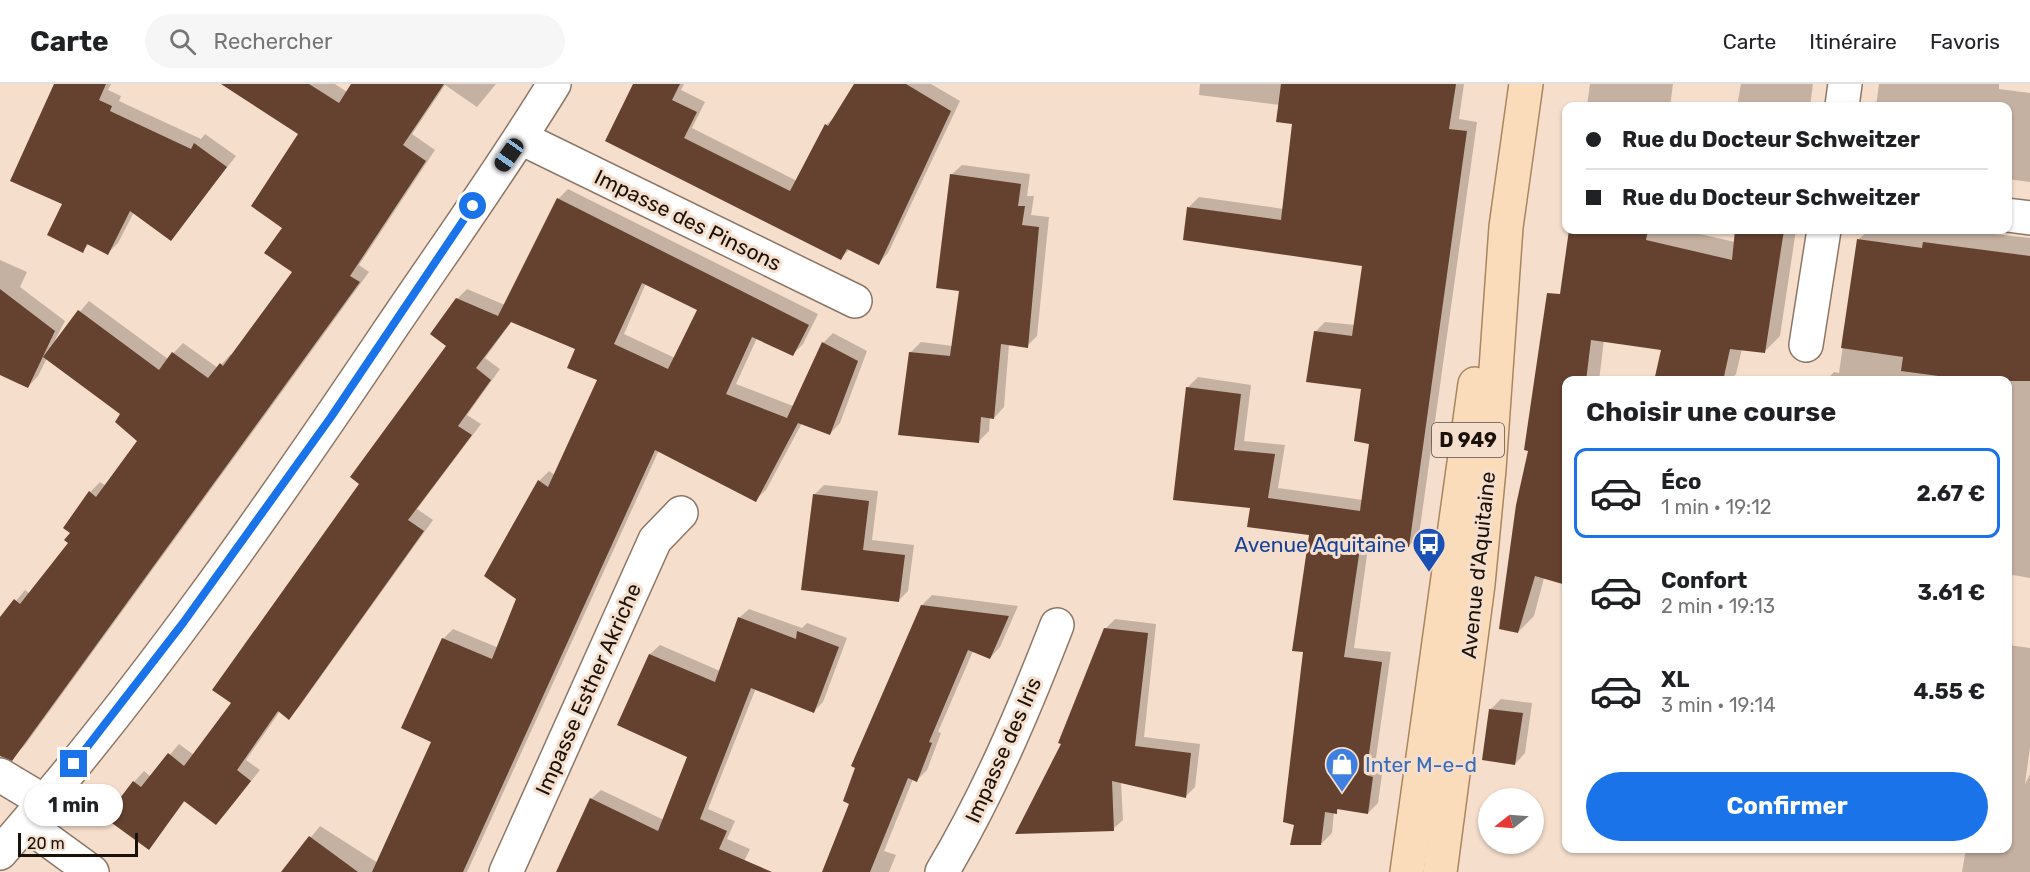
<!DOCTYPE html>
<html lang="fr">
<head>
<meta charset="utf-8">
<style>
	:root { --surface:#fff; --page:#f6f6f6; --text:#202124; --muted:#757577; --line:#e0e0e0; --accent:#1a73e8 }
	body { margin:0; font-family:Rubik,sans-serif; background:var(--page); color:var(--text); height:100vh; display:flex; flex-direction:column; font-size:22px; white-space:nowrap }
	* { box-sizing:border-box; margin:0 }
	p { font-size:20px; color:var(--muted) }
	.icon { flex:none; width:33px; height:33px; fill:none; stroke:currentColor; stroke-width:2; stroke-linecap:round; stroke-linejoin:round }
	.map { position:relative; flex:1; overflow:hidden }
	.drawer { position:absolute; left:1562px; top:292px; width:450px; height:477px; display:flex; flex-direction:column; background:var(--surface); border-radius:12px; box-shadow:0 2px 4px #0004 }
	.drawer>* { flex:none }
	.hud { position:absolute; left:1562px; top:18px; width:450px; height:132px; border-radius:12px; box-shadow:0 2px 4px #0004; display:grid; align-content:center; height:132px; padding:0 24px; background:var(--surface) }
	.needle { width:39px; rotate:253deg }
	.tools { position:absolute; left:1478px; top:704px; display:grid; gap:12px }
	.tools a { display:grid; place-items:center; width:66px; height:66px; border-radius:50%; background:var(--surface); box-shadow:0 2px 4px #0004; font-size:30px }
	.scale { position:absolute; left:18px; bottom:15px; width:120px; box-sizing:border-box; padding-left:6px; border:3px solid #19120b; border-top:0; font-size:16px; line-height:21px; white-space:nowrap; color:#19120b; -webkit-text-stroke:4px #f5decb; paint-order:stroke }
	.end { position:absolute; width:27px; height:27px; margin:-14px; border:8px solid #1a73e8; background:#fff; box-shadow:0 0 0 3px #fff }
	.from { border-radius:50% }
	.bubble { position:absolute; height:42px; border-radius:21px; background:var(--surface); box-shadow:0 2px 4px #0004; font-size:20px; font-weight:700; line-height:42px; text-align:center }
	.car { position:absolute; width:18px; height:36px; margin:-18px -9px; border-radius:8px; box-shadow:0 0 4px 2px #0007; background:linear-gradient(#222 24%,#8ab4d8 0 40%,#222 0 76%,#8ab4d8 0 86%,#222 0) }
	.hud b { display:flex; align-items:center; gap:21px; height:57px; font-size:22px }
	.hud b+b { border-top:2px solid var(--line) }
	.hud i { width:15px; height:15px; background:var(--text) }
	ul { padding:0; list-style:none }
	li { display:flex; align-items:center; gap:18px; height:90px; margin:0 12px 9px; padding:0 12px; border:3px solid transparent; border-radius:12px }
	li div { flex:1 }
	li b { display:block; font-size:22px }
	li em { font-style:normal; font-weight:700 }
	li.current { border-color:var(--accent) }
	li>.icon { width:54px; height:54px; stroke-width:1.5 }
	h2 { padding:0 24px; font-size:27px; line-height:72px }
	.primary-button { display:flex; gap:12px; margin-top:auto; padding:12px 24px }
	.primary-button a { flex:1; height:69px; border-radius:36px; background:var(--accent); color:#fff; font-size:24px; font-weight:700; line-height:69px; text-align:center }
	header { display:flex; align-items:center; gap:36px; box-sizing:border-box; height:84px; padding:0 30px; background:var(--surface); border-bottom:2px solid var(--line) }
	header strong { font-size:28px }
	nav { display:flex; gap:33px; margin-inline-start:auto; font-size:21px }
	.search { width:420px; height:54px; background:var(--page); display:flex; align-items:center; gap:15px; box-sizing:border-box; padding:0 21px; border-radius:33px; color:var(--muted); font-size:22px }
	.map>svg:first-child { display:block }
	.shadow { fill:#0003; fill-rule:evenodd }
	.building { fill:#65412f; fill-rule:evenodd }
	.lines { fill:none; stroke-linecap:round; stroke-linejoin:round }
	.street-casing { stroke:#8c7767; stroke-width:36 }
	.secondary-casing { stroke:#8c7767; stroke-width:36 }
	.primary-casing { stroke:#a98660; stroke-width:36 }
	.street { stroke:#fff; stroke-width:33 }
	.secondary { stroke:#fff; stroke-width:33 }
	.primary { stroke:#fadcbb; stroke-width:33 }
	.route { stroke:#1a73e8; stroke-width:8 }
	.labels { text-anchor:middle; dominant-baseline:central; stroke-width:6; stroke-linejoin:round; paint-order:stroke }
	.shield { fill:#f5decb; stroke:#5b4f45; stroke-width:1.5 }
	.shield-label { font-size:20px; font-weight:bold; fill:#19120b }
	.street-label { font-size:21px; fill:#19120b; stroke:#f5decb }
	.transit-label { font-size:21px; fill:#164399; stroke:#f5decb; text-anchor:end }
	.shop-label { font-size:21px; fill:#366cbe; stroke:#f5decb; text-anchor:start }
</style>
</head>
<body>
<header>
<strong>Carte</strong>
<div class="search"><svg class="icon" aria-label="search" viewBox="0 0 24 24"><circle cx="10" cy="10" r="6"/><path d="M15 15l6 6"/></svg>Rechercher</div>
<nav><a>Carte</a><a>Itinéraire</a><a>Favoris</a></nav>
</header>
<div class="map">
<svg width="2030" height="788" viewBox="0 0 2030 788">
	<rect width="100%" height="100%" fill="#f5decb"/>
	<!-- shadow -->
	<g class="shadow">
		<polygon points="55,0 111,0 108,6 121,12 119,17 201,55 205,50 236,72 170,155 134,128 118,159 108,169 89,160 82,167 64,119"/>
		<polygon points="225,0 335,0 347,8 352,0 496,0 477,23 445,1 412,50 435,66 359,181 369,188 25,661 15,671 0,660 0,536 25,506 30,510 70,458 72,449 65,443 90,408 100,398 106,402 139,357 122,330 47,274 38,292 28,303 0,290 0,176 27,188 20,203 65,237 54,258 89,217 168,275 183,259 218,284 231,270 232,272 294,187 284,143 300,49"/>
		<polygon points="635,0 684,0 681,6 705,18 692,44 797,97 826,41 836,32 856,0 931,0 960,17 888,169 879,179 850,165 841,174 607,57"/>
		<polygon points="1200,0 1464,0 1459,35 1477,38 1419,451 1409,462 1369,457 1354,564 1391,568 1375,681 1383,683 1378,719 1368,729 1341,724 1334,728 1332,749 1322,759 1292,759 1296,739 1311,449 1251,423 1187,304 1198,293 1251,301 1244,357 1285,361 1278,404 1363,416 1371,358 1362,304 1315,248 1325,238 1355,241 1364,181 1189,123 1199,113 1284,125 1294,38 1280,21 1199,11"/>
		<polygon points="1590,0 1673,0 1670,22 1587,22"/>
		<polygon points="1741,0 1813,0 1810,22 1737,22"/>
		<polygon points="1879,0 1999,0 1999,5 2030,9 2030,98 2007,95 2007,22 1876,22"/>
		<polygon points="962,81 1030,90 1027,112 1034,112 1031,131 1049,133 1037,252 1027,262 1009,260 1004,323 994,334 990,333 989,347 979,357 910,269 921,258 953,262 961,206 951,91"/>
		<path d="M568,105L818,230L803,260L792,271L757,254L736,300L793,322L823,259L833,249L867,267L840,339L830,350L802,339L766,406L755,416L659,366L467,788H283L320,742L378,779L433,657L443,555L453,545L499,564L518,515L539,397L549,387L555,391L599,295L577,264L512,237L485,274L500,285L467,331L481,340L417,425L433,436L299,623L289,634L280,627L246,676L260,686L226,729L216,739L185,717L149,764L107,734L134,698L144,687L151,693L179,660L194,671L233,619L361,399L448,262L457,215L467,205L505,221L558,115ZM646,199L699,225L675,274L624,250Z"/>
		<polygon points="1570,146 1682,146 1735,158 1736,146 1796,146 1780,252 1765,267 1742,265 1736,290 1729,297 1655,297 1663,265 1604,256 1599,297 1566,297 1566,500 1544,494 1534,532 1518,548"/>
		<polygon points="1869,146 1934,148 1937,146 1961,146 2030,154 2030,494 2007,490 2007,297 1825,297 1834,288 1839,289 1858,156"/>
		<polygon points="824,401 878,407 872,456 914,461 908,507 898,517 814,411"/>
		<polygon points="932,511 1018,522 1000,563 990,574 973,567 938,648 941,649 927,686 917,696 913,695 884,767 896,771 889,788 824,788 922,521"/>
		<polygon points="749,525 802,544 807,539 847,554 823,618 814,627 756,604 708,725 735,737 727,755 750,765 739,788 666,788 591,715 601,706 664,736 688,672 619,640 650,570 660,561 720,587 739,534"/>
		<polygon points="1115,535 1156,540 1144,653 1200,660 1195,703 1185,713 1121,698 1123,736 1113,745 1063,659 1105,545"/>
		<polygon points="2007,561 2030,564 2030,663 2025,700 2030,690 2030,788 1962,788 1966,765 2007,765"/>
		<polygon points="1501,615 1532,619 1525,669 1515,680 1490,626"/>
	</g>
	<!-- building -->
	<g class="building">
		<polygon points="54,0 106,0 99,16 112,22 110,27 191,65 194,59 227,83 171,157 130,127 108,171 87,160 83,169 47,151 62,120 10,97"/>
		<polygon points="221,0 309,0 339,19 351,0 444,0 403,61 426,77 350,192 360,198 12,677 0,672 0,533 14,515 20,520 68,459 64,456 70,449 63,444 89,407 96,413 137,357 115,338 120,330 43,273 78,226 159,286 172,268 208,294 220,279 223,282 292,188 264,169 282,144 251,122 298,50"/>
		<polygon points="633,0 680,0 672,16 697,28 684,54 790,107 825,40 828,42 854,0 906,0 951,27 879,181 847,165 841,176 605,57"/>
		<polygon points="1281,0 1456,0 1449,45 1467,47 1409,463 1361,457 1344,573 1382,578 1366,691 1373,693 1368,730 1337,725 1337,730 1325,728 1321,761 1290,761 1294,741 1283,738 1303,568 1292,567 1309,451 1247,443 1250,424 1173,416 1186,303 1241,310 1234,366 1275,370 1268,414 1360,427 1369,360 1354,357 1361,305 1306,298 1314,247 1352,252 1362,182 1183,156 1187,123 1281,136 1292,40 1276,38"/>
		<polygon points="950,90 1021,100 1018,122 1025,122 1022,141 1039,143 1028,264 1001,260 994,335 981,333 979,359 898,351 909,268 950,272 959,207 936,204"/>
		<path d="M557,114L809,241L793,272L752,253L726,310L787,334L822,258L858,277L830,351L798,339L756,418L655,366L463,788H372L431,658L401,644L442,554L492,575L516,515L484,492L538,396L548,403L597,296L567,284L575,265L511,238L476,284L491,296L458,342L472,351L408,436L424,447L289,636L278,627L237,686L251,697L216,741L184,717L149,766L105,734L133,697L141,703L168,669L184,682L231,619L212,606L359,400L350,393L446,262L430,250L456,214L498,232ZM642,199L697,226L668,285L614,260Z"/>
		<polygon points="1569,146 1648,146 1646,156 1732,176 1735,146 1784,146 1765,269 1730,265 1723,297 1654,297 1661,266 1591,256 1586,297 1566,297 1566,501 1535,492 1518,549 1499,545 1516,421 1528,367 1524,366 1547,209 1560,210"/>
		<polygon points="1857,155 1922,164 1923,158 2030,172 2030,297 1976,297 1901,287 1903,273 1841,264"/>
		<polygon points="0,205 55,247 28,304 0,291"/>
		<polygon points="813,410 869,417 863,466 905,471 899,518 801,506"/>
		<polygon points="921,521 1009,532 990,575 968,566 929,658 932,659 917,698 908,694 870,788 822,788 849,720 843,717 855,684 851,682"/>
		<polygon points="738,533 796,555 797,547 839,563 814,629 751,604 700,735 727,747 719,765 772,788 556,788 590,714 658,747 687,673 617,641 649,570 715,598"/>
		<polygon points="1104,544 1148,549 1135,662 1191,669 1186,714 1112,697 1114,747 1015,750 1061,660 1058,659"/>
		<polygon points="1489,625 1523,629 1515,681 1482,676"/>
		<polygon points="309,752 358,788 281,788"/>
	</g>
	<g class="lines">
		<!-- street casing -->
		<g class="street-casing">
			<g id="street">
				<polyline points="1842,22 1845,0"/>
				<polyline points="521,54 855,217"/>
				<polyline points="2007,131 2030,134"/>
				<polyline points="1806,261 1824,146"/>
				<polyline points="0,691 45,718"/>
				<polyline points="26,740 92,788"/>
				<polyline points="506,788 655,456 681,429"/>
				<path d="M942,788C989,709 1024,626 1057,541"/>
			</g>
		</g>
		<!-- secondary casing -->
		<g class="secondary-casing">
			<path id="secondary" d="M0,769C141,609 268,427 387,250C443,167 502,85 554,0"/>
		</g>
		<!-- primary casing -->
		<g class="primary-casing">
			<g id="primary">
				<polyline points="1407,788 1475,300"/>
				<polyline points="1440,788 1478,500 1489,385 1506,143 1526,0"/>
			</g>
		</g>
		<!-- street -->
		<use href="#street" class="street"/>
		<!-- secondary -->
		<use href="#secondary" class="secondary"/>
		<!-- primary -->
		<use href="#primary" class="primary"/>
	</g>
	<g class="lines">
		<!-- route -->
		<polyline class="route" points="74,680 183,539 331,333 473,122"/>
	</g>
	<!-- icons -->
	<defs>
		<g id="bus-pin" transform="scale(1.725)"><path d="M0 17L-7.5 6A9.5 9.5 0 1 1 7.5 6Z" fill="#1a4fb4" stroke="#f5decb"/><path d="M-5-6H5V4H4V6H2V4H-2V6H-4V4H-5ZM-3.5-4V0h7V-4ZM-3.5 1.2v1.5H-2V1.2ZM2 1.2v1.5H3.5V1.2Z" fill="#fff"/></g>
		<g id="shop-pin" transform="scale(1.725)"><path d="M0 17L-7.5 6A9.5 9.5 0 1 1 7.5 6Z" fill="#3f7fe0" stroke="#f5decb"/><path d="M-5-2.5h2.3a2.7 3.5 0 0 1 5.4 0H5L5.5 6h-11ZM-1.5-2.5h3a1.5 2.3 0 0 0-3 0Z" fill="#fff"/></g>
	</defs>
	<g fill-rule="evenodd">
		<use href="#bus-pin" x="1429" y="460"/>
		<use href="#shop-pin" x="1342" y="680"/>
	</g>
	<g class="labels">
		<!-- shield labels -->
		<rect class="shield" x="1432" y="339" width="72" height="34" rx="4.5"/>
		<g class="shield-label">
			<text x="1468" y="356">D 949</text>
		</g>
		<!-- street labels -->
		<g class="street-label">
			<text transform="translate(688 136) rotate(26)">Impasse des Pinsons</text>
			<text transform="translate(1478 481) rotate(-84)">Avenue d'Aquitaine</text>
			<text transform="translate(588 605) rotate(-66)">Impasse Esther Akriche</text>
			<text transform="translate(1003 666) rotate(-66)">Impasse des Iris</text>
		</g>
		<!-- transit labels -->
		<g class="transit-label">
			<text x="1406" y="460">Avenue Aquitaine</text>
		</g>
		<!-- shop labels -->
		<g class="shop-label">
			<text x="1365" y="680">Inter M-e-d</text>
		</g>
	</g>
</svg>
<div class="tools">
<a><svg class="needle" viewBox="-14 -14 28 28"><path d="M0-13l5 13h-10z" fill="#e53935"/><path d="M0 13l5-13h-10z" fill="#757577"/></svg></a>
</div>
<div class="scale">20 m</div>
<i class="end from" style="left:473px;top:122px"></i>
<i class="end" style="left:74px;top:680px"></i>
<div class="bubble" style="left:24px;top:700px;width:99px">1 min</div>
<i class="car" style="left:509px;top:71px;rotate:215deg"></i>
<div class="hud">
<b><i class="from"></i>Rue du Docteur Schweitzer</b>
<b><i></i>Rue du Docteur Schweitzer</b>
</div>
<section class="drawer">
<h2>Choisir une course</h2>
<ul>
<li class="current"><svg class="icon" aria-label="car" viewBox="0 0 24 24"><path d="M5 17H2v-5l4-1 3-4h7l3 4 3 1v5h-3M9 17h6M6 11h13"/><circle cx="7" cy="17" r="2"/><circle cx="17" cy="17" r="2"/></svg><div><b>Éco</b><p>1 min · 19:12</p></div><em>2.67 €</em></li>
<li><svg class="icon" aria-label="car" viewBox="0 0 24 24"><path d="M5 17H2v-5l4-1 3-4h7l3 4 3 1v5h-3M9 17h6M6 11h13"/><circle cx="7" cy="17" r="2"/><circle cx="17" cy="17" r="2"/></svg><div><b>Confort</b><p>2 min · 19:13</p></div><em>3.61 €</em></li>
<li><svg class="icon" aria-label="car" viewBox="0 0 24 24"><path d="M5 17H2v-5l4-1 3-4h7l3 4 3 1v5h-3M9 17h6M6 11h13"/><circle cx="7" cy="17" r="2"/><circle cx="17" cy="17" r="2"/></svg><div><b>XL</b><p>3 min · 19:14</p></div><em>4.55 €</em></li>
</ul>
<div class="primary-button"><a>Confirmer</a></div>
</section>
</div>
</body>
</html>
